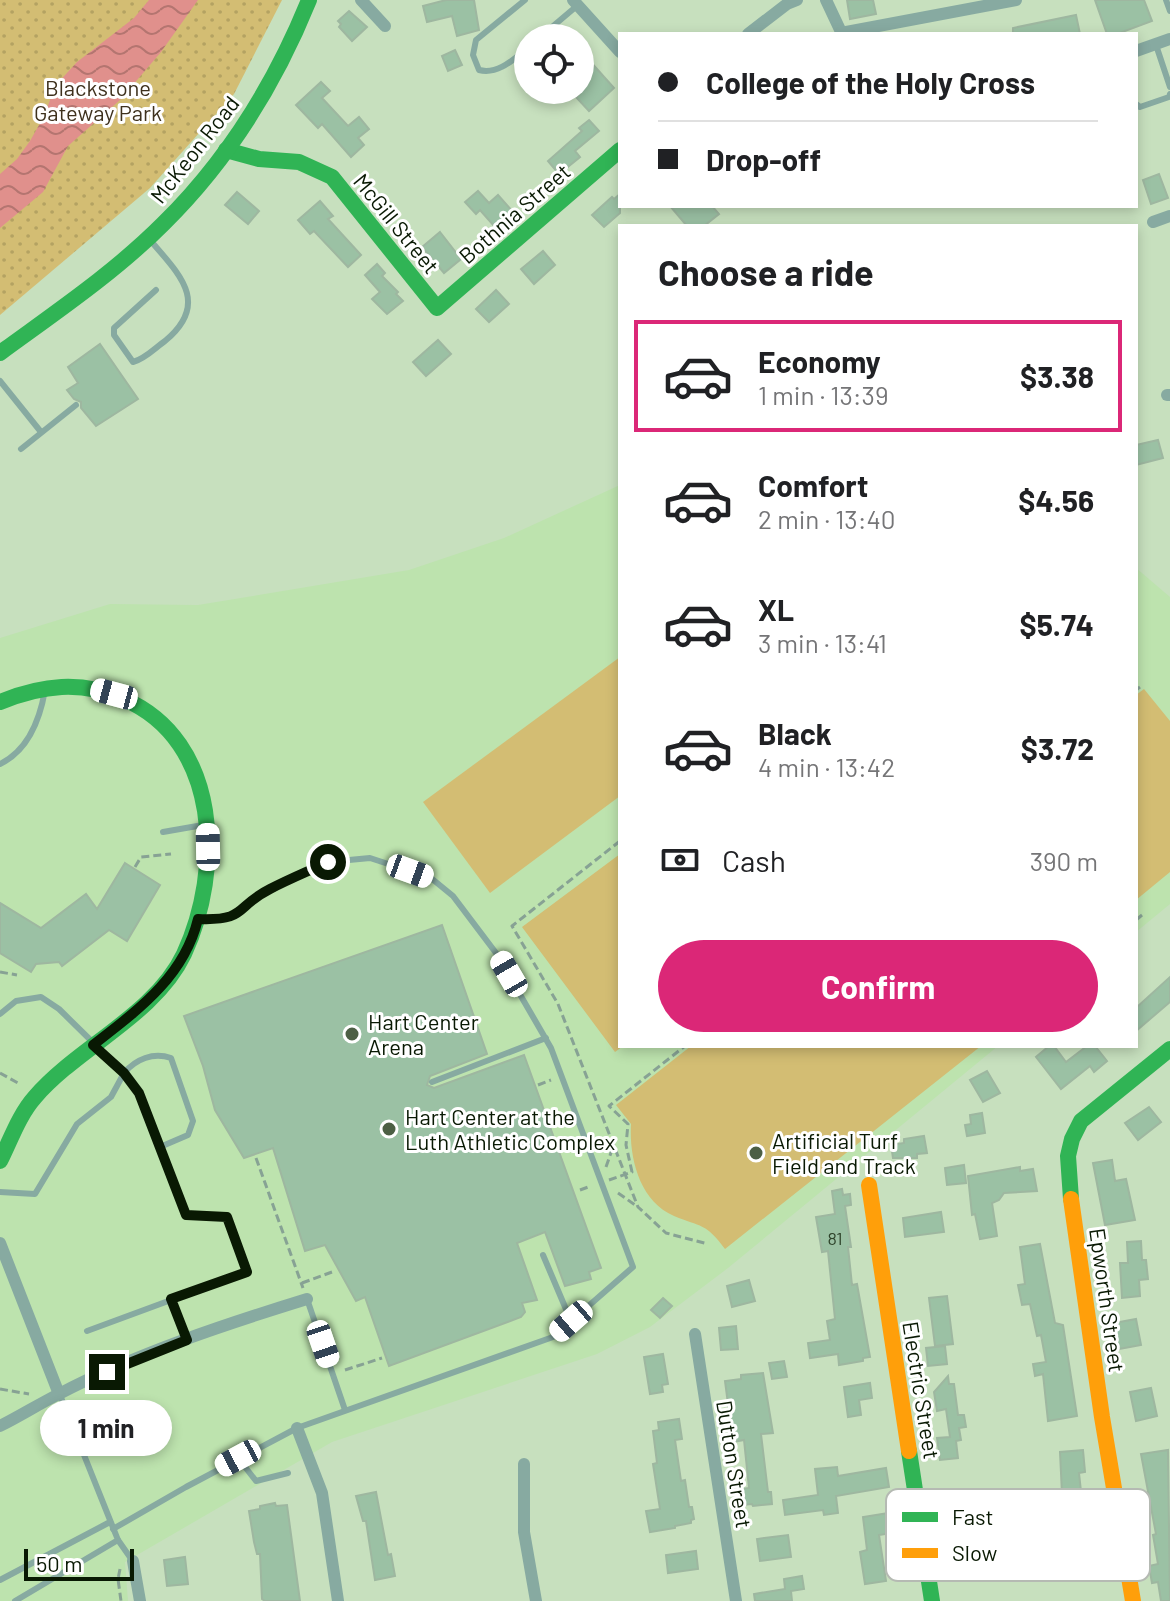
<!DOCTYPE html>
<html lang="en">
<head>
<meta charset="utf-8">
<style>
	:root { --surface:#fff; --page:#f6f6f6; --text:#202124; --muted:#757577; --line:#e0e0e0; --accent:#db2777 }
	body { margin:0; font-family:Barlow,sans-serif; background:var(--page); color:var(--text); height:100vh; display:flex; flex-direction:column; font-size:30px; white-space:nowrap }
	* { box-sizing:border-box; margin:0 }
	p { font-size:26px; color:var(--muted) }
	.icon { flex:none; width:44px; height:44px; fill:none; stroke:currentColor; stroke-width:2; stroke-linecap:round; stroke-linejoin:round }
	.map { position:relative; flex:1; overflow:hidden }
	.side { position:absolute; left:618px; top:224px; width:520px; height:824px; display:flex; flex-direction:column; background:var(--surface); border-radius:0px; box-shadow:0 4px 12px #0003 }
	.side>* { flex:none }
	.banner { position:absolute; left:618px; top:32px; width:520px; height:176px; border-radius:0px; box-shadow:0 4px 12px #0003; display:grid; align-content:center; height:176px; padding:0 40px; background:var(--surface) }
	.tools { position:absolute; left:514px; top:24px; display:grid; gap:16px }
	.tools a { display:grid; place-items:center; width:80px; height:80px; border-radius:50%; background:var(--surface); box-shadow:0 4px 12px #0003; font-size:40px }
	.scale { position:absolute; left:24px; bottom:20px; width:110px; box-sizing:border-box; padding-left:8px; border:4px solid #091903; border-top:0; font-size:22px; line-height:28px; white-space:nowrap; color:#091903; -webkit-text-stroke:6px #fff; paint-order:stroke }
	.end { position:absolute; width:36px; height:36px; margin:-18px; border:10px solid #091903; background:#fff; box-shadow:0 0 0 4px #fff }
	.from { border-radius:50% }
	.bubble { position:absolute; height:56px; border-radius:28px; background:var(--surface); box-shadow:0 4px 12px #0003; font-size:26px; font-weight:700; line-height:56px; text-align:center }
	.car { position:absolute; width:24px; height:48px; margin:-24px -12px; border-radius:10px; box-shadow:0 0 6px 2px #0007; background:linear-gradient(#fff 24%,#345 0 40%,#fff 0 76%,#345 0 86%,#fff 0) }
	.banner b { display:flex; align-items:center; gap:28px; height:76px; font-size:30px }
	.banner b+b { border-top:2px solid var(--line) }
	.banner i { width:20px; height:20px; background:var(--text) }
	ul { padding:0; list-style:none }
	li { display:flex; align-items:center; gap:24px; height:112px; margin:0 16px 12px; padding:0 24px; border:4px solid transparent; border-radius:0px }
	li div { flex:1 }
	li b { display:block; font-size:30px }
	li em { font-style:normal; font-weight:700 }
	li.current { border-color:var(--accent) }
	li>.icon { width:72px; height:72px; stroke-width:1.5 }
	h2 { padding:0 40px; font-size:36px; line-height:96px }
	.pay { display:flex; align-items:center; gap:20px; height:88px; padding:0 40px; font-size:30px }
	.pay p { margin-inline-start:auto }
	.button { display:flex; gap:16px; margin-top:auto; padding:16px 40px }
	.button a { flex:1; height:92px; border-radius:48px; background:var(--accent); color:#fff; font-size:32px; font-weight:700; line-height:92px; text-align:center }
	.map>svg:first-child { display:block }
	.built { fill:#bde3ae }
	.grass { fill:#d3bd73 }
	.park { fill:url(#park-dots) }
	.water { fill:url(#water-waves) }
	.building { fill:#9bc1a4; stroke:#9eb7a0; stroke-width:2 }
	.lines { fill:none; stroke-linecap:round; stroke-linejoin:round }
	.path { stroke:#87a294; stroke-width:3; stroke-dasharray:8 4; stroke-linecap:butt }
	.lane { stroke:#87aaa1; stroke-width:6 }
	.street { stroke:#87aaa1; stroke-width:12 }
	.fast { stroke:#30b455; stroke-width:16 }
	.slow { stroke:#ff9f0a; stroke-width:16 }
	.route { stroke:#091903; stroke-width:10 }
	.poi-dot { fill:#4c5f44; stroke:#fff; stroke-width:3 }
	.labels { text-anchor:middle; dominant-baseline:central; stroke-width:6; stroke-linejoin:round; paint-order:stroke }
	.number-label { font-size:18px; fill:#2e432b }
	.park-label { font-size:22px; fill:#3e311d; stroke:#fff }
	.street-label { font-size:22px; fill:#091903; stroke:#fff }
	.poi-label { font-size:22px; fill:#091903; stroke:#fff; text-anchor:start }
	.key { fill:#fff; stroke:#b5bab3; stroke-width:2 }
	.key-label { font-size:22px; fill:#091903 }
</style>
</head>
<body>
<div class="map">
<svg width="1170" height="1601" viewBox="0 0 1170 1601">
	<defs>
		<pattern id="park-dots" width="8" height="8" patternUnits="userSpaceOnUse" patternTransform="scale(2)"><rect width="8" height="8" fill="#d3bd73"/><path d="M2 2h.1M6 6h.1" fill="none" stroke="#b4a262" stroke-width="1.8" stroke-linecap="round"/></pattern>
		<pattern id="water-waves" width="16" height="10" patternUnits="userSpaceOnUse" patternTransform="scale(2)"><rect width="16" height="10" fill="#e0908c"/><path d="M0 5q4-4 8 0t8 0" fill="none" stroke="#b47570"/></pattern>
	</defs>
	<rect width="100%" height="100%" fill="#c7e0be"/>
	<!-- built -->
	<g class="built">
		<polygon points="620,485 620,1046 998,1046 728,1268 650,1327 597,1354 332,1442 125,1562 128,1601 0,1601 0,638 110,604 198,605 409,570 504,538"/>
		<polygon points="1136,568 1170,597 1170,904 1136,932"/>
	</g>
	<!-- grass -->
	<g class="grass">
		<polygon points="620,657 620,796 490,893 423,802"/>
		<polygon points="1144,689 1170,721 1170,872 1136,900 1136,695"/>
		<polygon points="620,854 620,1046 623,1046 615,1052 522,927"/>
		<path d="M691,1046H981L725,1249C706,1223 701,1227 674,1216C639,1201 629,1157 631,1124L616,1105Z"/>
	</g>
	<!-- park -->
	<polygon class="park" points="0,0 282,0 234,94 150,188 0,315"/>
	<!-- water -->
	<polygon class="water" points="149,0 198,0 161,52 120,100 68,146 43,192 0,228 0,174 17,159 30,141 43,118 56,85 77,62 134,18"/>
	<!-- building -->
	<g class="building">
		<polygon points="446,0 474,0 479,30 457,36 452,16 427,22 423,6"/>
		<polygon points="847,0 873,0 876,14 850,19"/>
		<polygon points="1095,0 1144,0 1152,21 1117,34 1107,34"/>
		<polygon points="349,11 367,27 352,41 339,27 341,24 338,21"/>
		<polygon points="1076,15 1080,34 1013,34 1013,28"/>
		<polygon points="455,50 462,65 448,71 442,56"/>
		<polygon points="580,50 614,88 589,111 576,97 580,93"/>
		<polygon points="321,82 330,91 322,98 348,126 359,117 369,129 358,138 364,145 351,157 322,124 318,128 296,105"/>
		<polygon points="589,120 599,131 575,151 580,157 559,174 548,161 582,131 579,128"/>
		<polygon points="1159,174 1168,198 1151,204 1143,180"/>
		<polygon points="478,191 489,203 498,195 513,212 495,227 480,210 476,214 465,202"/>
		<polygon points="237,192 259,211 248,224 225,205"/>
		<polygon points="620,194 620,213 604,227 592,215 612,197 614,199"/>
		<polygon points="320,201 333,216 328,219 361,255 348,267 314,231 310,234 298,220"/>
		<polygon points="670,206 712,206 719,214 704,226 687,226"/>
		<polygon points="440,232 461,259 444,273 422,247"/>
		<polygon points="543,251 555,265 534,284 521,269"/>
		<polygon points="377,264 385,273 382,276 398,292 396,294 403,301 387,314 372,299 380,292 365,275"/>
		<polygon points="496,290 509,304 489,322 476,309"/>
		<polygon points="438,340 451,354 426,376 413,362"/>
		<polygon points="100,344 138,399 96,426 81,408 81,402 74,399 67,390 78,383 68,367"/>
		<polygon points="1158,440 1163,458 1136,465 1136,445"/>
		<polygon points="125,863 160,885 127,941 109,930 62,966 59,962 36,964 31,972 0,953 0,903 41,928 86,894 97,909"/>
		<polygon points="442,925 487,1054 430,1076 427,1085 434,1088 524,1055 601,1268 589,1272 591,1279 565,1286 545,1232 517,1243 537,1300 522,1303 525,1312 521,1317 389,1366 365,1297 356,1301 325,1245 305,1251 273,1148 244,1158 215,1110 203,1066 184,1016"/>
		<polygon points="1170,977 1170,1002 1136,1031 1136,1008"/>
		<polygon points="1049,1046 1054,1046 1066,1062 1087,1046 1095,1046 1107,1061 1094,1072 1090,1066 1061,1089 1036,1057"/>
		<polygon points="987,1071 1000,1093 983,1102 970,1080"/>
		<polygon points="1149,1107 1161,1122 1138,1140 1125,1123"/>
		<polygon points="982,1113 985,1133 967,1136 965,1125 971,1124 970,1115"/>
		<polygon points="924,1136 927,1153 917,1154 917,1158 893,1158 891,1145 904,1143 904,1139"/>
		<polygon points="1112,1160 1115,1181 1126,1179 1135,1220 1105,1225 1093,1163"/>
		<polygon points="964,1165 966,1183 947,1185 945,1168"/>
		<polygon points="1020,1167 1020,1171 1033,1169 1037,1191 1004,1193 999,1200 992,1203 997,1236 980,1239 975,1214 972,1215 968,1176"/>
		<polygon points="842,1189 843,1195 850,1194 851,1205 845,1206 851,1247 848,1247 852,1285 857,1284 870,1357 863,1358 863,1361 839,1365 838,1354 810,1358 808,1343 830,1340 827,1321 835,1319 828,1251 822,1252 816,1217 835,1214 832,1191"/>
		<polygon points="941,1212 944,1232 905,1237 903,1218"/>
		<polygon points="1141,1241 1142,1260 1146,1260 1148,1279 1139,1280 1140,1296 1122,1298 1120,1263 1128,1263 1127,1242"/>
		<polygon points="1040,1244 1055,1323 1063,1325 1077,1416 1048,1421 1043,1374 1035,1376 1033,1364 1046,1362 1041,1335 1037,1336 1030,1304 1022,1305 1018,1285 1025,1284 1020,1247"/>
		<polygon points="749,1280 755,1301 732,1307 727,1286"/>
		<polygon points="947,1296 953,1344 935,1346 929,1298"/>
		<polygon points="663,1298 672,1306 660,1318 651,1310"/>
		<polygon points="1136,1319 1141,1345 1119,1349 1119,1347 1114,1348 1111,1330 1115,1329 1114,1323"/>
		<polygon points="736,1326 738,1349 721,1350 719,1328"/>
		<polygon points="945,1346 947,1364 928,1366 926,1348"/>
		<polygon points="663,1354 668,1384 662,1385 663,1392 650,1394 644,1357"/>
		<polygon points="784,1361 787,1377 772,1379 769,1363"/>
		<polygon points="763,1373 773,1433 761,1434 768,1492 771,1492 772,1504 753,1506 752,1504 743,1505 741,1489 749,1488 744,1440 733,1442 725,1381 741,1379 741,1375"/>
		<polygon points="948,1376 949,1384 954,1384 958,1415 964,1415 966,1427 959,1428 961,1440 956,1441 958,1458 940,1460 937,1438 950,1437 946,1409 937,1411 934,1392"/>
		<polygon points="870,1383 872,1398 859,1400 861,1415 848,1417 844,1387"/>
		<polygon points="1151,1388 1157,1416 1136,1421 1130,1392"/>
		<polygon points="679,1419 682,1439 675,1440 681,1481 685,1480 689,1507 692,1507 694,1519 691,1520 691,1523 675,1526 675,1528 650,1532 646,1511 660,1509 653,1464 657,1463 653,1431 659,1430 658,1422"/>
		<polygon points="1083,1450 1085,1472 1079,1473 1085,1528 1089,1528 1092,1548 1085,1548 1085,1552 1072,1554 1068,1514 1063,1515 1060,1452"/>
		<polygon points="1168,1450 1170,1601 1161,1601 1158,1582 1152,1583 1149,1566 1158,1564 1153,1535 1156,1534 1141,1454"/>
		<polygon points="837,1467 838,1476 886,1468 889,1487 836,1496 838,1513 824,1515 823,1510 785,1515 783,1500 818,1495 815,1469"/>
		<polygon points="376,1492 388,1555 391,1554 395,1576 375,1580 366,1521 363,1521 356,1496"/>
		<polygon points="275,1503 276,1506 287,1505 300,1601 265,1601 262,1599 260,1554 257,1554 254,1542 249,1511 260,1509 260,1506"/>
		<polygon points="895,1512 898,1532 879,1535 886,1581 865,1584 860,1552 867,1550 863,1517"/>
		<polygon points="788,1535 791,1557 760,1561 757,1539"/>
		<polygon points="696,1551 698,1569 668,1573 666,1555"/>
		<polygon points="185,1557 188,1584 167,1586 164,1560"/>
		<polygon points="802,1576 804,1589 791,1591 792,1601 755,1601 754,1594 785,1589 784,1579"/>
	</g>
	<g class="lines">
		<!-- path -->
		<g class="path">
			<polyline points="1136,690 1140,687"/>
			<polyline points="620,841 512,926 558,1004 638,1207 666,1233 708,1244"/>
			<polyline points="135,867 141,857 171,854"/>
			<polyline points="1136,920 1142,915"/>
			<polyline points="0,972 17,975"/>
			<polyline points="0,1073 18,1083"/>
			<polyline points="538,1085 551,1080"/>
			<polyline points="256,1158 303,1288"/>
			<polyline points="606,1167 614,1144"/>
			<polyline points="609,1180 632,1172 626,1145 628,1124 609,1106 685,1046"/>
			<polyline points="580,1190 591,1186"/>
			<polyline points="618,1193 638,1207"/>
			<polyline points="302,1283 332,1272"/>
			<polyline points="345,1370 382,1358"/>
			<polyline points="0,1389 29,1394"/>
			<polyline points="120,1569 118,1579 121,1601"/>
		</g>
		<!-- lane -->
		<g class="lane">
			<path d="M525,0L476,40L473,55L479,70C498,75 514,59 528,48"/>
			<polyline points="1166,0 1170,11"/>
			<polyline points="539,38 578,5"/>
			<polyline points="1156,45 1170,87"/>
			<polyline points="1136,104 1140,107 1169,97 1170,94"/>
			<path d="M150,240C179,274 211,303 165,341C155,348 145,359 133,362L114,335V328L156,290"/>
			<polyline points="0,381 41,432"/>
			<polyline points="21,449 76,405"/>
			<path d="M0,764C29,750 40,719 45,690"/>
			<polyline points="163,832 203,825"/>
			<polyline points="0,1014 16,1001 41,997 59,1009 124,1073 111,1097 77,1124 35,1194 0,1192"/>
			<polyline points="432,1082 546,1038"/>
			<polyline points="543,1255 571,1321"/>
			<polyline points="171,1299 187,1340"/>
			<polyline points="307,1299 345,1410"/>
			<path d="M87,1331L247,1272L227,1217L186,1215L139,1093L124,1073C136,1059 153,1052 171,1058L193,1121L188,1135L160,1147"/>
			<polyline points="238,1458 256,1481 288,1473"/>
			<polyline points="113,1529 186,1487 297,1428 553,1337 633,1267 551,1048 496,953 453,896 431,878 370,858 328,862 266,890 237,915 222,920 198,919"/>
			<polyline points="118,1540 132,1560"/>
			<polyline points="0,1580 110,1522"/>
			<polyline points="15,1601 118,1540 60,1395"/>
		</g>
		<!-- street -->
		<g class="street">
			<polyline points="361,0 385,26"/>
			<polyline points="573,0 620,52"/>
			<polyline points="826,0 842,34"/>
			<polyline points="841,33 1016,0"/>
			<polyline points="748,34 787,4 797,0"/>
			<polyline points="1136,51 1170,39"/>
			<polyline points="1153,222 1170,216"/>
			<polyline points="1167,395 1170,395"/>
			<polyline points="0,1243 59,1394"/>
			<polyline points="695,1334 736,1601"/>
			<path d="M0,1426C20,1416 39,1404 59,1394C135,1354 226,1324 307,1299"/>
			<polyline points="297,1428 322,1493 338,1601"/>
			<polyline points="524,1464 524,1532 536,1601"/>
			<polyline points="133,1561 140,1601"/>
		</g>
		<!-- fast -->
		<g class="fast">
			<polyline points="226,150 259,159 299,162 332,177 437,308 620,150"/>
			<path d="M0,353C56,312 114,273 163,224C228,160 275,84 309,0"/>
			<path d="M0,702C42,685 81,680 124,699C221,741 223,870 184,954C155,1015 78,1047 35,1097C19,1115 11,1139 0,1161"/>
			<polyline points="1071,1199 1068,1156 1072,1139 1081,1121 1170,1049"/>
			<polyline points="909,1451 932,1601"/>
		</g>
		<!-- slow -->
		<g class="slow">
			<polyline points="869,1185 909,1451"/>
			<polyline points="1071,1199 1102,1417 1133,1601"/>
		</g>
	</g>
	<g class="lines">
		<!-- route -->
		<path class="route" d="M107,1372L187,1340L171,1299L247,1272L227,1217L186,1215L139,1093L124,1073L93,1045C138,1010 184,977 198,919C248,921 234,907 270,889C289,879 309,871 328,862"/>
	</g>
	<!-- markers -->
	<g class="poi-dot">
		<circle cx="352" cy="1034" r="8"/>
		<circle cx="389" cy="1129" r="8"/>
		<circle cx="756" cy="1153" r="8"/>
	</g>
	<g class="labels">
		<!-- number labels -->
		<g class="number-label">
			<text x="835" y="1238">81</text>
		</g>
		<!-- park labels -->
		<g class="park-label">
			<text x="98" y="87">Blackstone<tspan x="98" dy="25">Gateway Park</tspan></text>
		</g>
		<!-- street labels -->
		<g class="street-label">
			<text transform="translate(194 149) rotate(-52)">McKeon Road</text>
			<text transform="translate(514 213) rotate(-41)">Bothnia Street</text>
			<text transform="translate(397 223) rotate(51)">McGill Street</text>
			<text transform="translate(1108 1300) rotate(82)">Epworth Street</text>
			<text transform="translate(922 1390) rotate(81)">Electric Street</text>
			<text transform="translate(735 1464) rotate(81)">Dutton Street</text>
		</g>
		<!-- poi labels -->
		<g class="poi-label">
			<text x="368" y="1021">Hart Center<tspan x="368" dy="25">Arena</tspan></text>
			<text x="405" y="1116">Hart Center at the<tspan x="405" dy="25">Luth Athletic Complex</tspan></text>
			<text x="772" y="1140">Artificial Turf<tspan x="772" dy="25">Field and Track</tspan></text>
		</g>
	</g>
	<!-- legend -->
	<rect x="886" y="1489" width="264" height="92" rx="12" class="key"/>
	<rect x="902" y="1512" width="36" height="10" fill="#30b455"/>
	<rect x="902" y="1548" width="36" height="10" fill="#ff9f0a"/>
	<g class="key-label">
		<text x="952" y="1525">Fast</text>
		<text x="952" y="1561">Slow</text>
	</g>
</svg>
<div class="tools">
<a><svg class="icon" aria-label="locate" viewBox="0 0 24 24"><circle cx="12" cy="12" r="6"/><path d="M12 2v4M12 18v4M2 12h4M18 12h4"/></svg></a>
</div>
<div class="scale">50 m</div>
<i class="end from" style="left:328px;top:862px"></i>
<i class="end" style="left:107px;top:1372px"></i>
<div class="bubble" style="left:40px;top:1400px;width:132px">1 min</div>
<i class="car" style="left:114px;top:694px;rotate:285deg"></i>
<i class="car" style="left:208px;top:847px;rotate:359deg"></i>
<i class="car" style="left:410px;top:871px;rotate:110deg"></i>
<i class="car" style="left:509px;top:974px;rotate:330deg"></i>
<i class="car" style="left:571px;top:1321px;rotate:229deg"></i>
<i class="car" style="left:323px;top:1344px;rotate:161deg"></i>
<i class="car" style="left:238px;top:1458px;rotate:242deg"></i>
<div class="banner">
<b><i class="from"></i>College of the Holy Cross</b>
<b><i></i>Drop-off</b>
</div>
<section class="side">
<h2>Choose a ride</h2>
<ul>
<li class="current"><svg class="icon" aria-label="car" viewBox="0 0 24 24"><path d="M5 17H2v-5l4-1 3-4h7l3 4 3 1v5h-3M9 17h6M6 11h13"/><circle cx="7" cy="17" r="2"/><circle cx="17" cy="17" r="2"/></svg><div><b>Economy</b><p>1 min · 13:39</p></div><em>$3.38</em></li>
<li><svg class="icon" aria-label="car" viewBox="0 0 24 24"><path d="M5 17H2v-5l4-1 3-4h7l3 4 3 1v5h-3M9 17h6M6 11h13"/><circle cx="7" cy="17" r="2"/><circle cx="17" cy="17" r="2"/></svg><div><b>Comfort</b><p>2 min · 13:40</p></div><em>$4.56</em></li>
<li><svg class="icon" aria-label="car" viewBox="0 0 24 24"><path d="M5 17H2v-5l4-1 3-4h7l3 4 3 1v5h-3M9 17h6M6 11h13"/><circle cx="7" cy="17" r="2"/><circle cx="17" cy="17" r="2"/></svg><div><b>XL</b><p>3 min · 13:41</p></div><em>$5.74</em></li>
<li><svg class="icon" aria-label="car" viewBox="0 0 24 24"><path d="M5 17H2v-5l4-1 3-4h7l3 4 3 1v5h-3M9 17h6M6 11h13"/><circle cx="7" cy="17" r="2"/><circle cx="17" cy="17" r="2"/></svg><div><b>Black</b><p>4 min · 13:42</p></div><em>$3.72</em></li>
</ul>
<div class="pay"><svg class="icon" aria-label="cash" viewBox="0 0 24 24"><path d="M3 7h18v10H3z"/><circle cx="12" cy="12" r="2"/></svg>Cash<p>390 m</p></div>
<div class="button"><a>Confirm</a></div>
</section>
</div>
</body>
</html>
